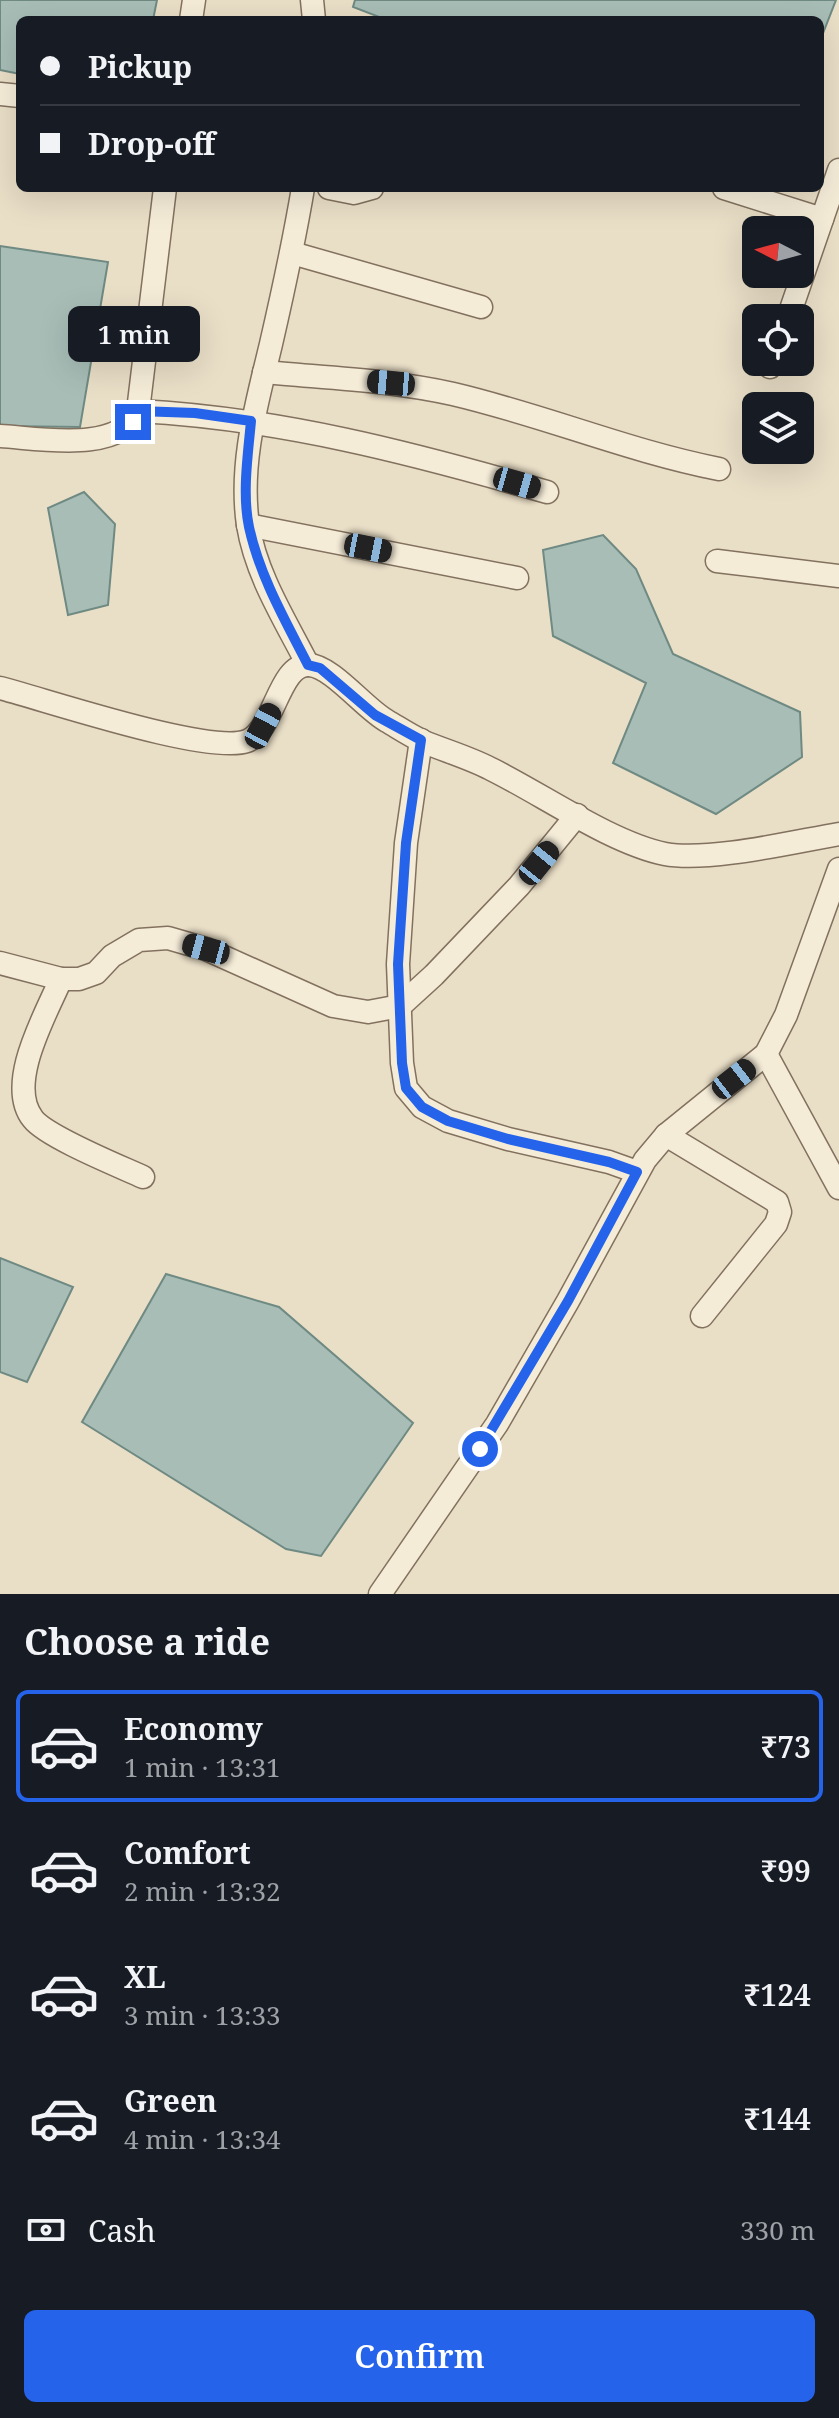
<!DOCTYPE html>
<html lang="en">
<head>
<meta charset="utf-8">
<style>
	:root { --surface:#171b24; --page:#20242c; --text:#f1f3f6; --muted:#9ea1a6; --line:#363941; --accent:#2563eb }
	body { margin:0; font-family:"Noto Serif",serif; background:var(--page); color:var(--text); height:100vh; display:flex; flex-direction:column; font-size:30px; white-space:nowrap }
	* { box-sizing:border-box; margin:0 }
	p { font-size:26px; color:var(--muted) }
	.icon { flex:none; width:44px; height:44px; fill:none; stroke:currentColor; stroke-width:2; stroke-linecap:round; stroke-linejoin:round }
	.map { position:relative; height:1594px; overflow:hidden }
	.drawer { display:flex; flex-direction:column; background:var(--surface); flex:1 }
	.drawer>* { flex:none }
	.banner { position:absolute; left:16px; top:16px; width:808px; height:176px; border-radius:12px; box-shadow:0 8px 32px #0002; display:grid; align-content:center; height:176px; padding:0 24px; background:var(--surface) }
	.needle { width:52px; rotate:276deg }
	.tools { position:absolute; left:742px; top:216px; display:grid; gap:16px }
	.tools a { display:grid; place-items:center; width:72px; height:72px; border-radius:12px; background:var(--surface); box-shadow:0 8px 32px #0002; font-size:40px }
	.end { position:absolute; width:36px; height:36px; margin:-18px; border:10px solid #2563eb; background:#fff; box-shadow:0 0 0 4px #fff }
	.from { border-radius:50% }
	.bubble { position:absolute; height:56px; border-radius:12px; background:var(--surface); box-shadow:0 8px 32px #0002; font-size:26px; font-weight:600; line-height:56px; text-align:center }
	.car { position:absolute; width:24px; height:48px; margin:-24px -12px; border-radius:10px; box-shadow:0 0 6px 2px #0007; background:linear-gradient(#222 24%,#8ab4d8 0 40%,#222 0 76%,#8ab4d8 0 86%,#222 0) }
	.banner b { display:flex; align-items:center; gap:28px; height:76px; font-size:30px }
	.banner b+b { border-top:2px solid var(--line) }
	.banner i { width:20px; height:20px; background:var(--text) }
	ul { padding:0; list-style:none }
	li { display:flex; align-items:center; gap:24px; height:112px; margin:0 16px 12px; padding:0 8px; border:4px solid transparent; border-radius:12px }
	li div { flex:1 }
	li b { display:block; font-size:30px }
	li em { font-style:normal; font-weight:600 }
	li.on { border-color:var(--accent) }
	li>.icon { width:72px; height:72px; stroke-width:1.5 }
	h2 { padding:0 24px; font-size:36px; line-height:96px }
	.pay { display:flex; align-items:center; gap:20px; height:88px; padding:0 24px; font-size:30px }
	.pay p { margin-inline-start:auto }
	.button { display:flex; gap:16px; margin-top:auto; padding:16px 24px }
	.button a { flex:1; height:92px; border-radius:12px; background:var(--accent); color:#fff; font-size:32px; font-weight:600; line-height:92px; text-align:center }
	.map>svg:first-child { display:block }
	.water { fill:#a7bdb6; stroke:#6f8a83; stroke-width:2 }
	.lines { fill:none; stroke-linecap:round; stroke-linejoin:round }
	.minor-casing { stroke:#82715e; stroke-width:25 }
	.minor { stroke:#f5ecd8; stroke-width:22 }
	.route { stroke:#2563eb; stroke-width:10 }
</style>
</head>
<body>
<div class="map">
<svg width="839" height="1594" viewBox="0 0 839 1594">
	<rect width="100%" height="100%" fill="#e9dec6"/>
	<!-- water -->
	<g class="water">
		<polygon points="0,0 157,0 153,20 20,20 20,74 0,70"/>
		<polygon points="355,0 836,0 820,41 820,20 387,20 353,7"/>
		<polygon points="0,246 108,262 80,427 0,426"/>
		<polygon points="84,492 115,524 108,605 68,615 48,508"/>
		<polygon points="603,535 636,569 673,654 800,712 802,757 716,814 613,763 646,683 553,636 543,550"/>
		<polygon points="0,1258 73,1287 27,1382 0,1372"/>
		<polygon points="166,1274 279,1307 413,1423 321,1556 286,1549 82,1422"/>
	</g>
	<g class="lines">
		<!-- minor casing -->
		<g class="minor-casing">
			<g id="minor">
				<polyline points="312,0 314,20"/>
				<polyline points="191,20 194,0"/>
				<polyline points="0,94 20,96"/>
				<path d="M303,188C294,241 283,292 271,344C257,403 239,463 248,525C256,575 285,620 308,665"/>
				<polyline points="329,188 354,193 372,188"/>
				<polyline points="724,188 822,219"/>
				<polyline points="292,253 481,307"/>
				<polyline points="788,318 839,170"/>
				<polyline points="770,367 772,362"/>
				<path d="M264,372C327,378 391,380 453,394C543,415 628,451 719,469"/>
				<path d="M138,411C278,418 412,453 547,492"/>
				<path d="M0,436C38,438 120,454 138,411L165,188"/>
				<polyline points="248,525 517,578"/>
				<polyline points="717,561 839,576"/>
				<path d="M0,688C47,700 209,755 247,741C274,731 279,663 309,665C332,666 365,709 387,721C399,728 411,736 424,742C446,751 470,758 491,769C542,794 611,843 665,854C709,862 792,842 839,834"/>
				<polyline points="421,740 406,843 398,964 402,1063 406,1088 422,1107 448,1121 508,1139 609,1162 637,1172"/>
				<polyline points="0,963 61,979 79,979 96,973 112,956 139,940 168,938 206,949 333,1006 368,1012 400,1006 434,975 519,886 577,815"/>
				<path d="M61,979C46,1014 5,1084 33,1119C47,1137 119,1166 143,1177"/>
				<polyline points="766,1054 839,1188"/>
				<polyline points="666,1135 777,1202 780,1212 776,1224 702,1316"/>
				<polyline points="380,1594 497,1424 568,1301 645,1160 666,1135 766,1054 786,1015 839,869"/>
			</g>
		</g>
		<!-- minor -->
		<use href="#minor" class="minor"/>
	</g>
	<g class="lines">
		<!-- route -->
		<path class="route" d="M133,422L138,411L195,413L251,421C248,454 242,494 249,527C260,577 285,620 308,665L320,668L375,715L421,740L406,843L398,964L402,1063L406,1088L422,1107L448,1121L508,1139L609,1162L637,1172L568,1301L480,1449"/>
	</g>
</svg>
<div class="tools">
<a><svg class="needle" viewBox="-14 -14 28 28"><path d="M0-13l5 13h-10z" fill="#e53935"/><path d="M0 13l5-13h-10z" fill="#9ea1a6"/></svg></a>
<a><svg class="icon" aria-label="locate" viewBox="0 0 24 24"><circle cx="12" cy="12" r="6"/><path d="M12 2v4M12 18v4M2 12h4M18 12h4"/></svg></a>
<a><svg class="icon" aria-label="layers" viewBox="0 0 24 24"><path d="M12 4l9 5-9 5-9-5zM3 14l9 5 9-5"/></svg></a>
</div>
<i class="end from" style="left:480px;top:1449px"></i>
<i class="end" style="left:133px;top:422px"></i>
<div class="bubble" style="left:68px;top:306px;width:132px">1 min</div>
<i class="car" style="left:391px;top:383px;rotate:275deg"></i>
<i class="car" style="left:517px;top:483px;rotate:106deg"></i>
<i class="car" style="left:368px;top:548px;rotate:101deg"></i>
<i class="car" style="left:263px;top:726px;rotate:28deg"></i>
<i class="car" style="left:539px;top:863px;rotate:39deg"></i>
<i class="car" style="left:206px;top:949px;rotate:285deg"></i>
<i class="car" style="left:734px;top:1079px;rotate:52deg"></i>
<div class="banner">
<b><i class="from"></i>Pickup</b>
<b><i></i>Drop-off</b>
</div>
</div>
<section class="drawer">
<h2>Choose a ride</h2>
<ul>
<li class="on"><svg class="icon" aria-label="car" viewBox="0 0 24 24"><path d="M5 17H2v-5l4-1 3-4h7l3 4 3 1v5h-3M9 17h6M6 11h13"/><circle cx="7" cy="17" r="2"/><circle cx="17" cy="17" r="2"/></svg><div><b>Economy</b><p>1 min · 13:31</p></div><em>₹73</em></li>
<li><svg class="icon" aria-label="car" viewBox="0 0 24 24"><path d="M5 17H2v-5l4-1 3-4h7l3 4 3 1v5h-3M9 17h6M6 11h13"/><circle cx="7" cy="17" r="2"/><circle cx="17" cy="17" r="2"/></svg><div><b>Comfort</b><p>2 min · 13:32</p></div><em>₹99</em></li>
<li><svg class="icon" aria-label="car" viewBox="0 0 24 24"><path d="M5 17H2v-5l4-1 3-4h7l3 4 3 1v5h-3M9 17h6M6 11h13"/><circle cx="7" cy="17" r="2"/><circle cx="17" cy="17" r="2"/></svg><div><b>XL</b><p>3 min · 13:33</p></div><em>₹124</em></li>
<li><svg class="icon" aria-label="car" viewBox="0 0 24 24"><path d="M5 17H2v-5l4-1 3-4h7l3 4 3 1v5h-3M9 17h6M6 11h13"/><circle cx="7" cy="17" r="2"/><circle cx="17" cy="17" r="2"/></svg><div><b>Green</b><p>4 min · 13:34</p></div><em>₹144</em></li>
</ul>
<div class="pay"><svg class="icon" aria-label="cash" viewBox="0 0 24 24"><path d="M3 7h18v10H3z"/><circle cx="12" cy="12" r="2"/></svg>Cash<p>330 m</p></div>
<div class="button"><a>Confirm</a></div>
</section>
</body>
</html>
